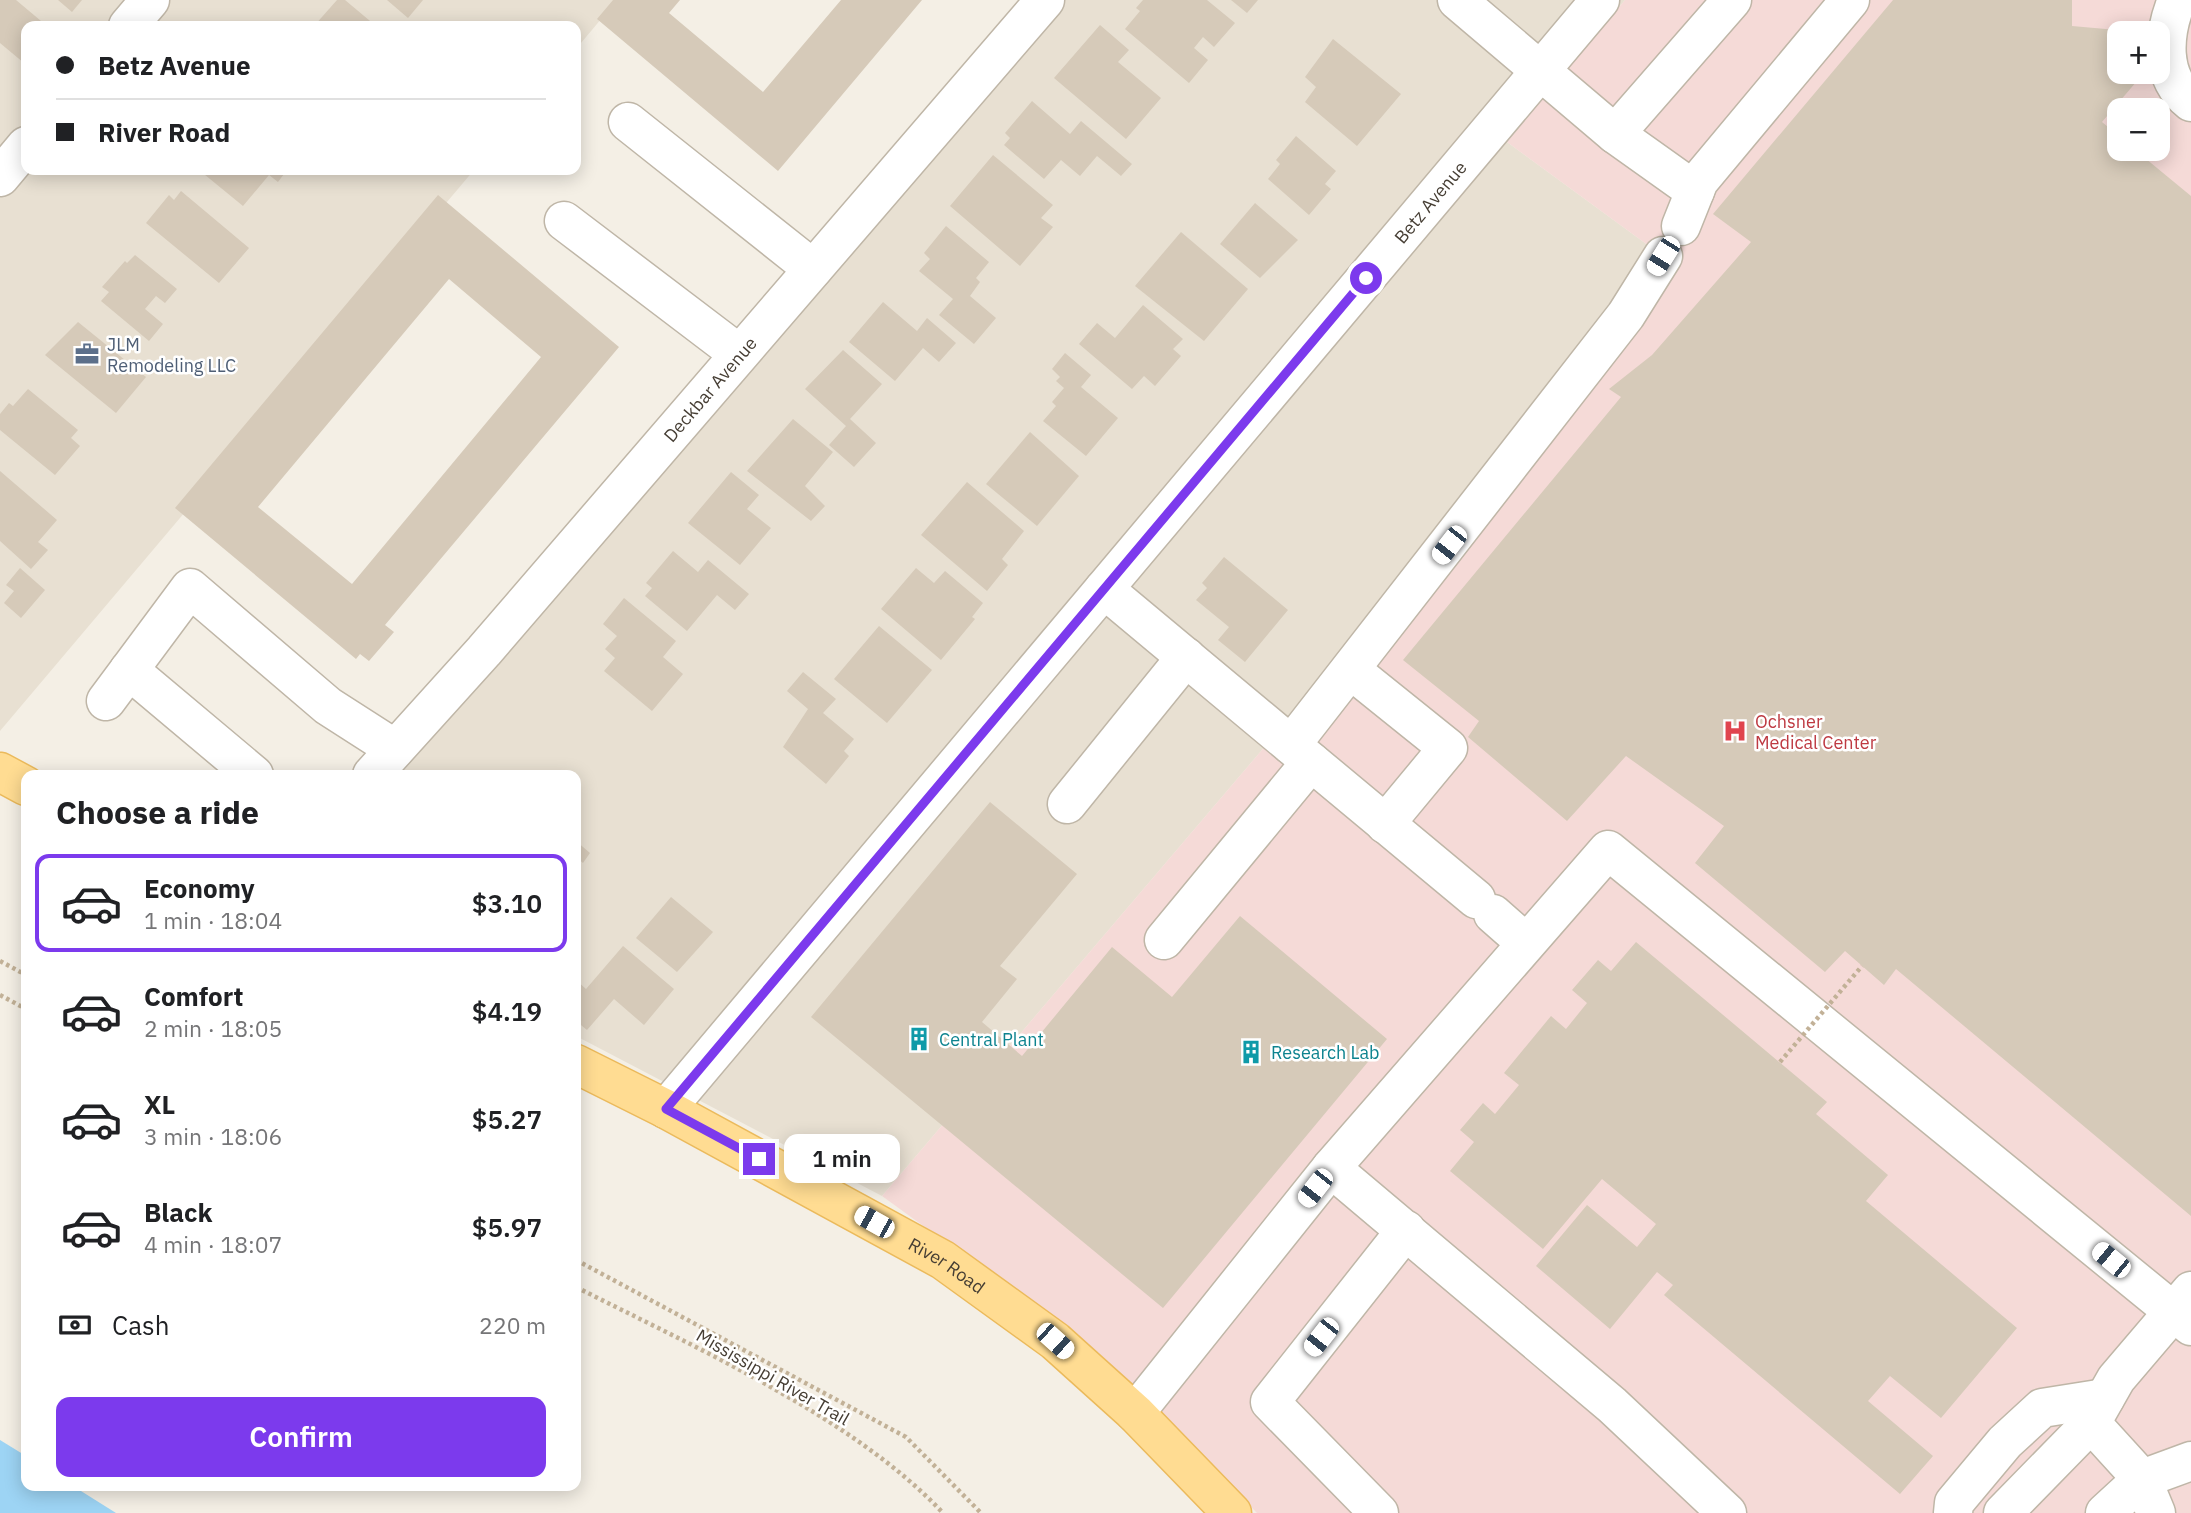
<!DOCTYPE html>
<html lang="en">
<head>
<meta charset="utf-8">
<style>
	:root { --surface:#fff; --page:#f2f2f2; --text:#202124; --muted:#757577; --line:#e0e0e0; --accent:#7c3aed }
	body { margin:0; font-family:"IBM Plex Sans",sans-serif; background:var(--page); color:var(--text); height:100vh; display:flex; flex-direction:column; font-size:26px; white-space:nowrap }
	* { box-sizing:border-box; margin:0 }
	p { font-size:23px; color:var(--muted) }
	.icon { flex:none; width:38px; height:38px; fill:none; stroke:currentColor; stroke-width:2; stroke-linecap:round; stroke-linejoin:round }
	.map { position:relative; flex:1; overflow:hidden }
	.details { position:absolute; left:21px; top:770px; width:560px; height:721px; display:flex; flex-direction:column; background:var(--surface); border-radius:14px; box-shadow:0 4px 18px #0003 }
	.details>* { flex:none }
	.hud { position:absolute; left:21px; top:21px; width:560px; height:154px; border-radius:14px; box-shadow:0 4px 18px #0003; display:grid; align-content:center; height:154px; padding:0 35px; background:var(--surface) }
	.tools { position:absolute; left:2107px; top:21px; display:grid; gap:14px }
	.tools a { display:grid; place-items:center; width:63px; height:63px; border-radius:14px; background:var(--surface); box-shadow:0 4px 18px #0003; font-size:35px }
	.end { position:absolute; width:32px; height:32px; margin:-16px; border:9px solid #7c3aed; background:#fff; box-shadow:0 0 0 4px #fff }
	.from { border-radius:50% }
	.bubble { position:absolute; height:49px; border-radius:14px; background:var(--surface); box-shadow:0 4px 18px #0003; font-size:23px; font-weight:600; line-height:49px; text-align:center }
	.car { position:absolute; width:21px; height:42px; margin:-21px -10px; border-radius:9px; box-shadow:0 0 5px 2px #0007; background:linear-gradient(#fff 24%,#345 0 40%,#fff 0 76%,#345 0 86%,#fff 0) }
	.hud b { display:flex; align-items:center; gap:24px; height:66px; font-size:26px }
	.hud b+b { border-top:2px solid var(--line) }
	.hud i { width:18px; height:18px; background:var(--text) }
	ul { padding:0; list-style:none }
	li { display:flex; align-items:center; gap:21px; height:98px; margin:0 14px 10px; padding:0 21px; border:4px solid transparent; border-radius:14px }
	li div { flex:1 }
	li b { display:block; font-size:26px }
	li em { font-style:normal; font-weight:600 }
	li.active { border-color:var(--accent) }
	li>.icon { width:63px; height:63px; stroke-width:1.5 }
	h2 { padding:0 35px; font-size:32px; line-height:84px }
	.pay { display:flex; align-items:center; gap:18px; height:77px; padding:0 35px; font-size:26px }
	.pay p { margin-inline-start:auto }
	.cta { display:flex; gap:14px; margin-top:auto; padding:14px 35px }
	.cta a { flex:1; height:80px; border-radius:14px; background:var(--accent); color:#fff; font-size:28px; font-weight:600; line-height:80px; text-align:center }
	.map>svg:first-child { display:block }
	.residential { fill:#e8e0d2 }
	.medical { fill:#f5dad7; fill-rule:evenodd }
	.water { fill:#9dd4f4 }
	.building { fill:#d6cab9; fill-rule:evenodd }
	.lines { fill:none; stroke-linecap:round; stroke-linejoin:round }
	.minor-casing { stroke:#bfb6a7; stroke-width:41 }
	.major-casing { stroke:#ebba5c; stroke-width:41 }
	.path { stroke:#c2b197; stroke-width:4.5; stroke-dasharray:3.5 3.5; stroke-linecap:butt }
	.minor { stroke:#fff; stroke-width:38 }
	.major { stroke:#ffdc92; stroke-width:38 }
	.path-bridge { stroke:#c2b197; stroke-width:4.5; stroke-dasharray:3.5 3.5; stroke-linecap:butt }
	.route { stroke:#7c3aed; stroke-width:9 }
	.labels { text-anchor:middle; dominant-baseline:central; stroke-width:5; stroke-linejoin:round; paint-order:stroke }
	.street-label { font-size:18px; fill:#463e34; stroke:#fff }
	.service-label { font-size:18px; fill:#4e5e75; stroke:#fff; text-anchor:start }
	.health-label { font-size:18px; fill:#be3a42; stroke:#fff; text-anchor:start }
	.culture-label { font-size:18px; fill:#0d838f; stroke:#fff; text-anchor:start }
</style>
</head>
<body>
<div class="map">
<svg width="2191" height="1513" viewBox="0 0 2191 1513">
	<rect width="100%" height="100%" fill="#f4efe5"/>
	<!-- residential -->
	<g class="residential">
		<polygon points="0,0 617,0 576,49 576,26 26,26 26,170 474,170 0,731"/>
		<polygon points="1056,0 1625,0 1507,142 1675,265 882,1196 576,1036 576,775 400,775"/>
	</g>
	<!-- medical -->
	<path class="medical" d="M1625,0H2191V1513H1257L1100,1354L882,1196L1675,265L1507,142ZM2119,33H2158V72H2119ZM2119,110H2158V149H2119Z"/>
	<!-- water -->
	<polygon class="water" points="0,1440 26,1456 26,1486 73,1486 116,1513 0,1513"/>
	<!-- building -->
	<g class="building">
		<polygon points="0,0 16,0 47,26 26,26 24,63 0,43"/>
		<polygon points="58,0 82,0 72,12"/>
		<polygon points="337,0 345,0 376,26 314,26"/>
		<polygon points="387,0 423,0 408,18"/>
		<polygon points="613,0 680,0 669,13 763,92 841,0 922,0 778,171 597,19"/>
		<polygon points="1143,0 1207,0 1235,23 1214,47 1203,37 1194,48 1208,60 1189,83 1125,29 1140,11 1136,8"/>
		<polygon points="1231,0 1258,0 1247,13"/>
		<polygon points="1893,0 2072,0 2072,26 2128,31 2119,33 2119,72 2126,72 2137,81 2102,122 2119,136 2119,149 2134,149 2191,196 2191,1216 1896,969 1884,985 1845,951 1825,972 1695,863 1724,826 1626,756 1567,821 1468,737 1479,721 1403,660 1621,397 1609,389 1652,355 1751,242 1713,214"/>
		<polygon points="1100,25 1129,50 1118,62 1161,98 1126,139 1054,78"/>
		<polygon points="1333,39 1401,94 1357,146 1305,102 1316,87 1305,77"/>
		<polygon points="1032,101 1070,134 1081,121 1132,164 1121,176 1097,156 1080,176 1061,160 1044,179 1004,145 1010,138 1005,133"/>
		<polygon points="1296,136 1336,171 1325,184 1331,189 1309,215 1268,179 1280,164 1276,160"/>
		<polygon points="993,155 1053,205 1041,218 1053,227 1020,266 950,206"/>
		<polygon points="199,170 287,170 278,182 269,175 243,206"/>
		<polygon points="181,191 249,248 219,283 146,223 169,195 174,200"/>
		<path d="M438,195L619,347L385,625L394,632L369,661L360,654L356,659L175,508ZM449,279L541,357L352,584L258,507Z"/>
		<polygon points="1255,203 1298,240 1260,278 1220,244"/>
		<polygon points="946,226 989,262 976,278 980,282 970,296 996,318 974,344 939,315 953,299 919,271 930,259 924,253"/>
		<polygon points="1181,232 1248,289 1204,341 1135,286"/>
		<polygon points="135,255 177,289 165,303 156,296 145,309 163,324 149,341 101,301 109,292 102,287 125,261 127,263"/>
		<polygon points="883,302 917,331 927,318 956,343 939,362 923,348 895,381 849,342"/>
		<polygon points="1143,305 1183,339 1173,349 1181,356 1155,386 1144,376 1132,389 1079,344 1097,323 1115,338"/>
		<polygon points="78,322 146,377 116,413 45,355"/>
		<polygon points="843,350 882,384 850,419 876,443 854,467 829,445 846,426 805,389"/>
		<polygon points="1065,353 1091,375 1081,387 1118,418 1086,456 1043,421 1056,406 1052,402 1064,388 1056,381 1060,377 1052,369"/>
		<polygon points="28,389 78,430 71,438 80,446 55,475 0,430 0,414 9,403 13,406"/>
		<polygon points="793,419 833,452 805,486 825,506 811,521 747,471"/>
		<polygon points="1030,432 1079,476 1037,526 986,484"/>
		<polygon points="0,471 57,520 38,542 48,550 31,569 0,541"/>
		<polygon points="731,472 759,495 747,509 771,528 740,565 688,523"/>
		<polygon points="967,482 1024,531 1002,559 1008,565 987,591 921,535"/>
		<polygon points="673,551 698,572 708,560 749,594 735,610 717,595 687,631 645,596 652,588 646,583"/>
		<polygon points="1224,557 1288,610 1245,662 1218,640 1229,627 1196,600 1207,588 1202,583"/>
		<polygon points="20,568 45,590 21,618 4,603 14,591 6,585"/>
		<polygon points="916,568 934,583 945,571 983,603 972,617 975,619 941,660 881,609"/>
		<polygon points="624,598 676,641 663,657 683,674 652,711 604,671 615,658 605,649 617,636 603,624"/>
		<polygon points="879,626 932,670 887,723 834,679"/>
		<polygon points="803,672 836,699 823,713 854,739 844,751 849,756 826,784 783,747 808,709 787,691"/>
		<polygon points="990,802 1077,874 1000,966 1017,979 982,1022 1022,1056 1112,947 1172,997 1240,916 1387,1039 1163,1308 811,1017"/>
		<polygon points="576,841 590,853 583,863 576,857"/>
		<polygon points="671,897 713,932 677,972 636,938"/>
		<polygon points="1636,942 1827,1102 1816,1114 1888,1175 1866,1201 2017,1328 1941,1418 1890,1376 1868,1401 1933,1456 1900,1494 1664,1295 1673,1285 1657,1272 1610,1329 1536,1266 1587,1205 1637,1247 1656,1224 1602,1179 1543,1249 1450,1171 1474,1142 1460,1130 1483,1103 1495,1114 1519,1085 1504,1073 1551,1016 1566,1029 1587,1003 1572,990 1598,960 1611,971"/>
		<polygon points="623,946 674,989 644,1025 614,999 587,1030 576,1021 576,980 586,989"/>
	</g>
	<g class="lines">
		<!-- minor casing -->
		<g class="minor-casing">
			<g id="minor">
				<polyline points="1457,0 1615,134 1732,0"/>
				<path d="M2177,0C2163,34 2159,77 2191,102"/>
				<polyline points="128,26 150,0"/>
				<polyline points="628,122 813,269"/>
				<polyline points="1615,134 1695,191"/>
				<polyline points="0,177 26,146"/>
				<polyline points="564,221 739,354"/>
				<polyline points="1681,226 1699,181 1850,0"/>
				<polyline points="1104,589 1291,745"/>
				<polyline points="129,670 254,775"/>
				<polyline points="1351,670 1448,748 1385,824"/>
				<polyline points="106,701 190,588 328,706 395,749"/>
				<path id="s1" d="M372,775L484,651L1045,0"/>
				<polyline points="1067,804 1186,657"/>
				<polyline points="1476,899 1291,745 1626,315 1663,256"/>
				<polyline points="1493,914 1526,943"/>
				<polyline points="1164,940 1311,762"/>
				<path id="s2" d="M666,1109L1600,0"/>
				<polyline points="1331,1168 1612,1405 1727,1513"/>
				<polyline points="1135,1413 1331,1168 1608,850 2191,1326"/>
				<polyline points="2091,1423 2142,1479 2156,1513"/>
				<polyline points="1379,1513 1270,1402 1406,1230"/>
				<polyline points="1953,1513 1954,1503 2005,1442 2042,1408 2105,1398"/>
				<polyline points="2003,1513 2091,1423 2116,1379 2191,1291"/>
				<polyline points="2105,1513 2142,1479 2191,1461"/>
			</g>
		</g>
		<!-- major casing -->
		<g class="major-casing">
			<g id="major">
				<polyline points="0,772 26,786"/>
				<path id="s3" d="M576,1064L666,1109L943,1260L1055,1341L1135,1413L1232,1513"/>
			</g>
		</g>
		<!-- path -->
		<g class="path">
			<polyline points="0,961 26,975"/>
			<polyline points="0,995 26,1009"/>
			<polyline points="576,1260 906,1437 981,1513"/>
			<path d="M576,1287C694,1347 853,1417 943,1513"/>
		</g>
		<!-- minor -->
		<use href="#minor" class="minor"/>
		<!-- major -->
		<use href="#major" class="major"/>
		<!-- path-bridge -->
		<polyline class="path-bridge" points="1780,1062 1862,966"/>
	</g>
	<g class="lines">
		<!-- route -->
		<polyline class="route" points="759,1159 666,1109 1366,278"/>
	</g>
	<!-- icons -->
	<defs>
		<g id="office-bare" transform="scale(1.89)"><path d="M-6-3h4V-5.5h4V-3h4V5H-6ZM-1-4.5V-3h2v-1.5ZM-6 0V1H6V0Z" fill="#5c6f8a" stroke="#fff" stroke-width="2.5" paint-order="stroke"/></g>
		<g id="hospital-bare" transform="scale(1.89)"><path d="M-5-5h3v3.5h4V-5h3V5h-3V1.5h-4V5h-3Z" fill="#e0444e" stroke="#fff" stroke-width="2.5" paint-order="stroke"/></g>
		<g id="building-bare" transform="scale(1.89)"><path d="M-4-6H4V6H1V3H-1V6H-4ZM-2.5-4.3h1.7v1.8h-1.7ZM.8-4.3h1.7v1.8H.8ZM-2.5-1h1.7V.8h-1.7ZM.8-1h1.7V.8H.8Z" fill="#0f9aa8" stroke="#fff" stroke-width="2.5" paint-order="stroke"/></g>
	</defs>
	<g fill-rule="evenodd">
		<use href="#office-bare" x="87" y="354"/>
		<use href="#hospital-bare" x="1735" y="731"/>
		<use href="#building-bare" x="919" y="1039"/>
		<use href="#building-bare" x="1251" y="1052"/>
	</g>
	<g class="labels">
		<!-- street labels -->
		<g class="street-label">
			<text stroke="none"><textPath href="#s2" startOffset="1186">Betz Avenue</textPath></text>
			<text stroke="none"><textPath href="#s1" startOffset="513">Deckbar Avenue</textPath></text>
			<text stroke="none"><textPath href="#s3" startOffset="422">River Road</textPath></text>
			<text transform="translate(773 1377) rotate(30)">Mississippi River Trail</text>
		</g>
		<!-- service labels -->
		<g class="service-label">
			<text x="107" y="344">JLM<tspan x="107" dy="21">Remodeling LLC</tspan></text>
		</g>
		<!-- health labels -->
		<g class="health-label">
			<text x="1755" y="721">Ochsner<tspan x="1755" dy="21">Medical Center</tspan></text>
		</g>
		<!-- culture labels -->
		<g class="culture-label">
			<text x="939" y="1039">Central Plant</text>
			<text x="1271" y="1052">Research Lab</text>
		</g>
	</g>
</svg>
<div class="tools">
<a>+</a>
<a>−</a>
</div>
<i class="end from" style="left:1366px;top:278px"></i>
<i class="end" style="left:759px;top:1159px"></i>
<div class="bubble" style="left:784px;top:1134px;width:116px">1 min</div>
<i class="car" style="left:1663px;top:256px;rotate:212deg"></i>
<i class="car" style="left:1449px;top:545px;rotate:218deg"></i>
<i class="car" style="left:1315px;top:1188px;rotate:218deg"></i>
<i class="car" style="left:874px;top:1222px;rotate:299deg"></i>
<i class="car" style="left:2111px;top:1260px;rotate:309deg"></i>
<i class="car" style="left:1321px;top:1337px;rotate:218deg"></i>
<i class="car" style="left:1055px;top:1341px;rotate:132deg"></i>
<div class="hud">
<b><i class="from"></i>Betz Avenue</b>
<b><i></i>River Road</b>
</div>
<section class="details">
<h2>Choose a ride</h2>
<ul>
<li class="active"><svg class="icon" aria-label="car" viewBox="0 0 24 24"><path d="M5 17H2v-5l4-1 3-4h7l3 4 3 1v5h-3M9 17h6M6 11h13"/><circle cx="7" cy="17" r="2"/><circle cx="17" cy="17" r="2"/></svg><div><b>Economy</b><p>1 min · 18:04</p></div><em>$3.10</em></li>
<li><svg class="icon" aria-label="car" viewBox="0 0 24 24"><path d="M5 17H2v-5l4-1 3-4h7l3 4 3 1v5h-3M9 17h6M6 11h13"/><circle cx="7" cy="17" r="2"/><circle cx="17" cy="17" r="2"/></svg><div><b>Comfort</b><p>2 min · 18:05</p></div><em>$4.19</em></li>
<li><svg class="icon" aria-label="car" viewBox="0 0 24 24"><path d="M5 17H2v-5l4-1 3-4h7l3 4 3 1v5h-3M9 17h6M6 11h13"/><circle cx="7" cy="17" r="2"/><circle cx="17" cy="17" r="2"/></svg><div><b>XL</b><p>3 min · 18:06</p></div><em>$5.27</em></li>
<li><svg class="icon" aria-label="car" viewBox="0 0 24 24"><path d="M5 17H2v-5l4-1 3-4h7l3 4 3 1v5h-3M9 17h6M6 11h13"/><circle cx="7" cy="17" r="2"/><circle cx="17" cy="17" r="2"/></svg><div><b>Black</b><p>4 min · 18:07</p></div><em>$5.97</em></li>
</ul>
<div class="pay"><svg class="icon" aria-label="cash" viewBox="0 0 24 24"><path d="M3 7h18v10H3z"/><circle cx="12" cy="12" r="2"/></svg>Cash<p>220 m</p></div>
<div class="cta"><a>Confirm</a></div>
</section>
</div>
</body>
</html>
